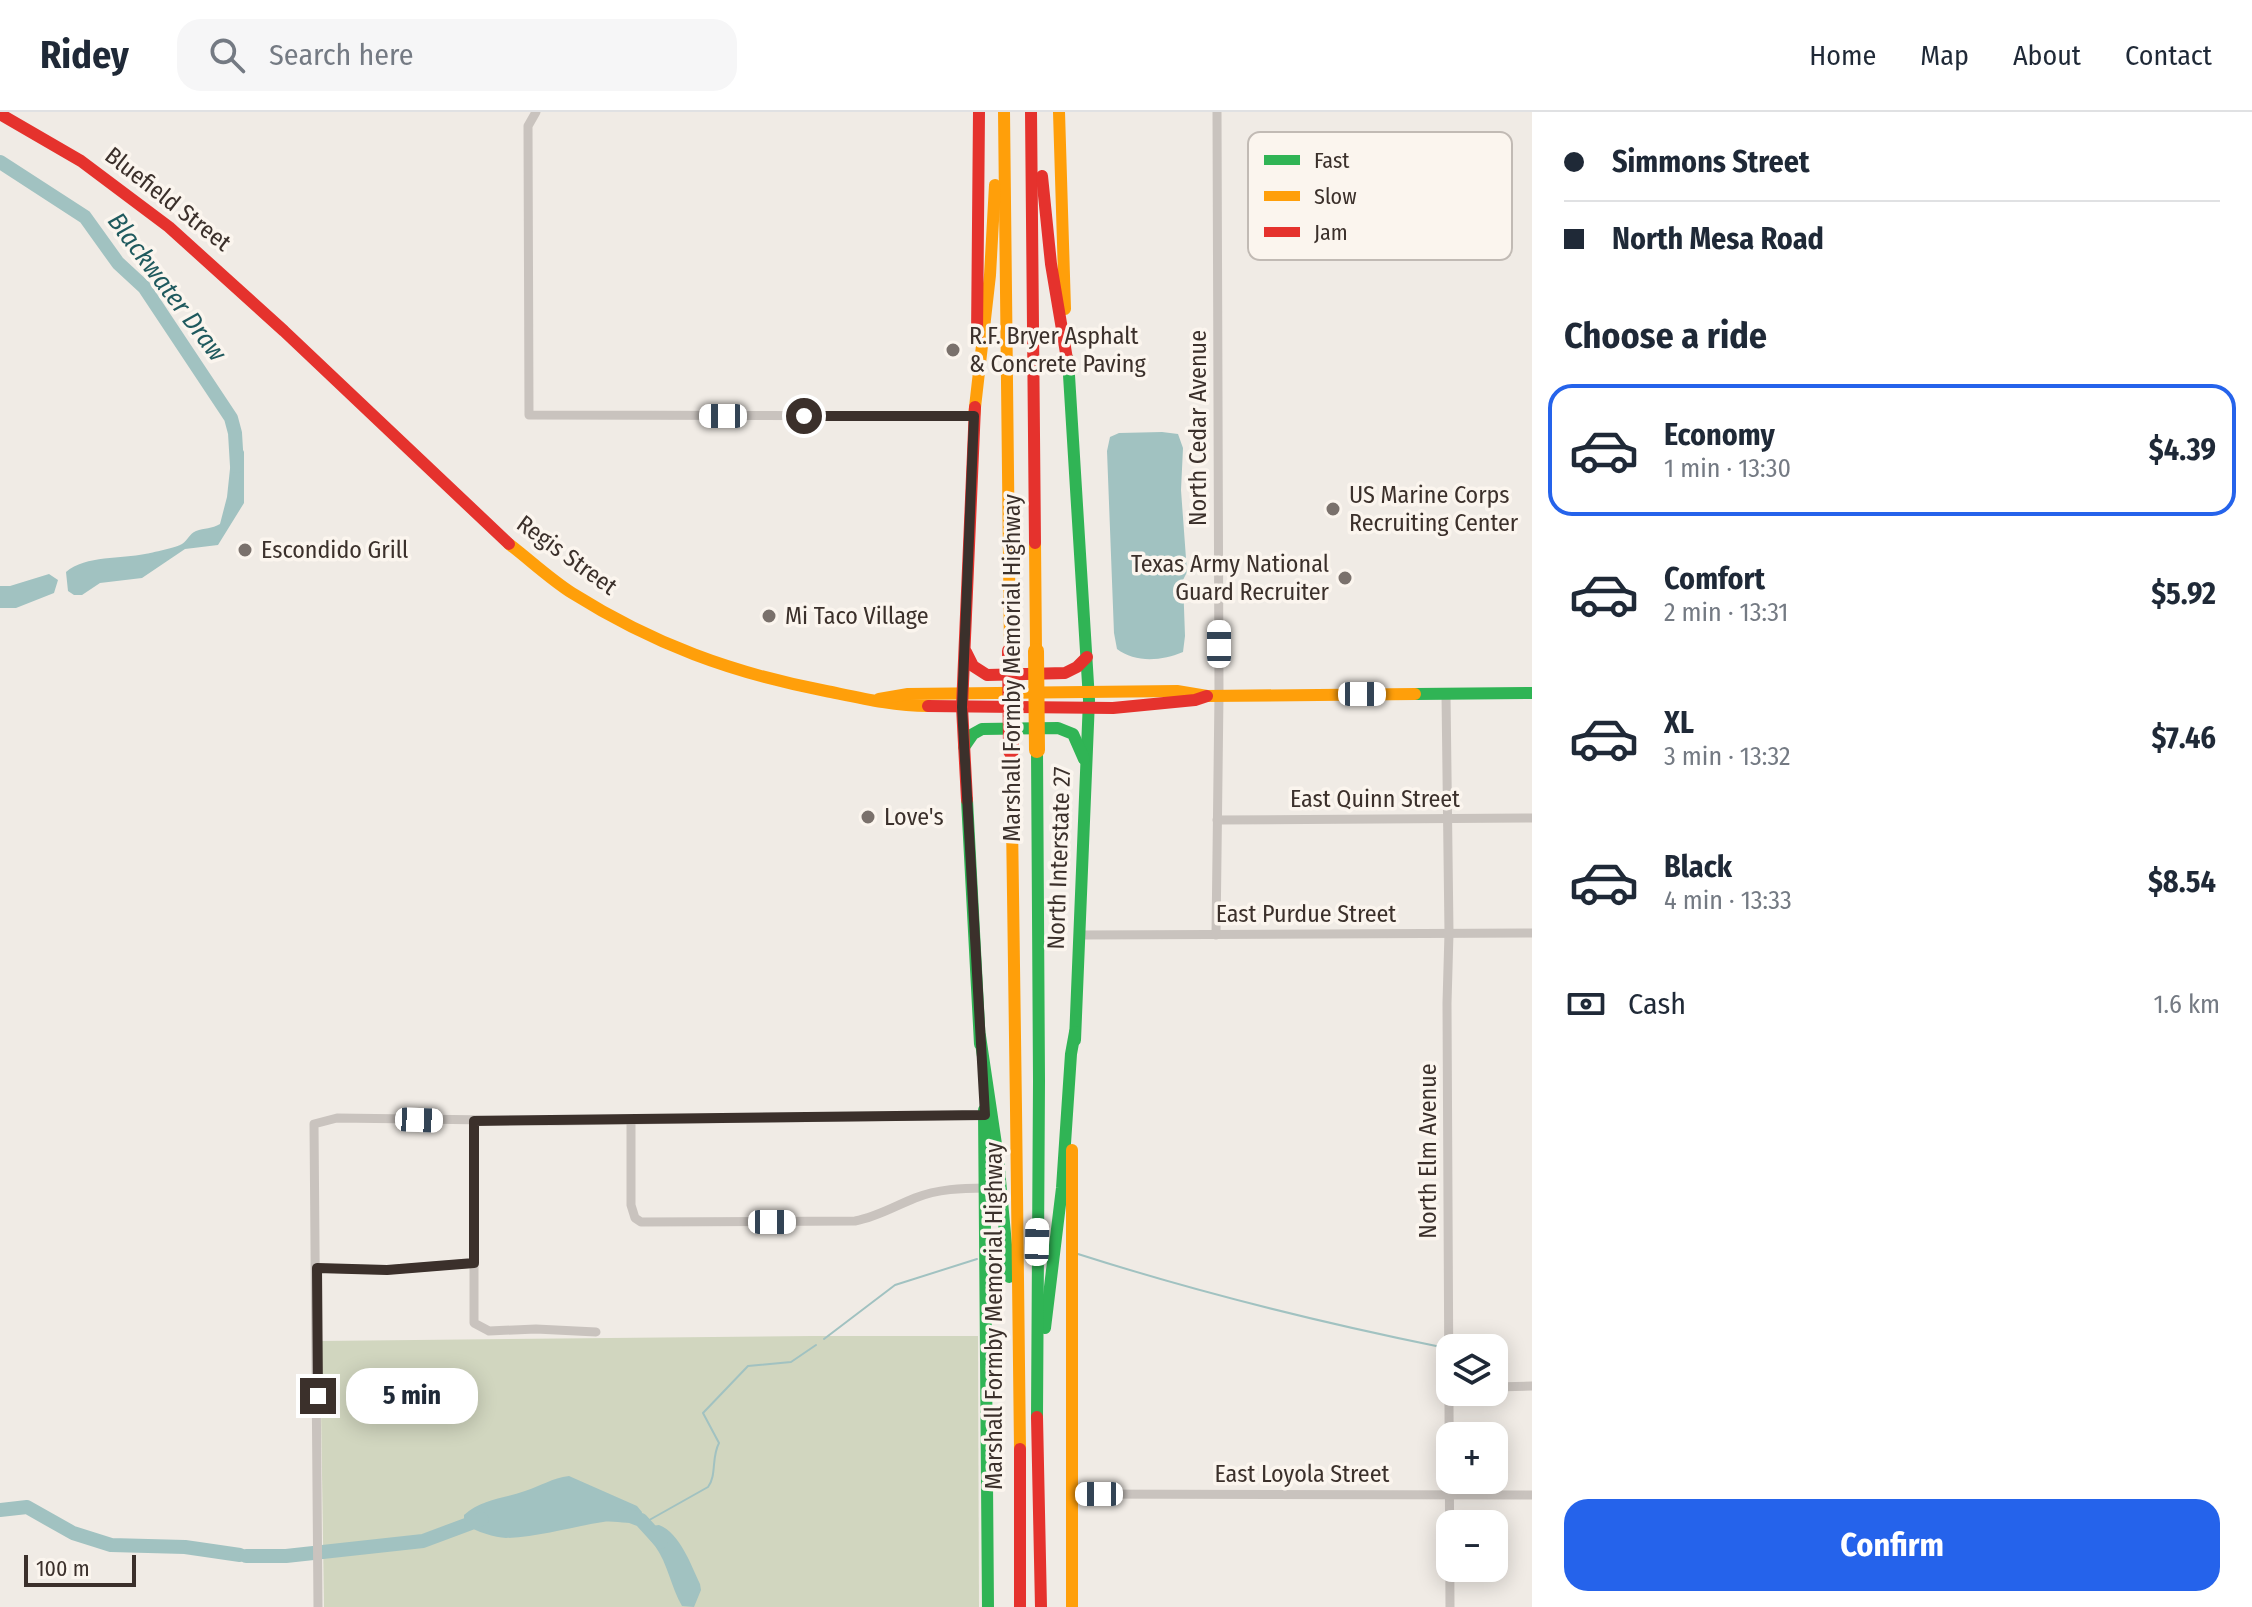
<!DOCTYPE html>
<html lang="en">
<head>
<meta charset="utf-8">
<style>
	:root { --surface:#fff; --page:#f6f6f7; --text:#1f2937; --muted:#747a83; --line:#e0e1e3; --accent:#2563eb }
	body { margin:0; font-family:"Fira Sans Condensed",sans-serif; background:var(--page); color:var(--text); height:100vh; display:flex; flex-direction:column; font-size:30px; white-space:nowrap }
	* { box-sizing:border-box; margin:0 }
	p { font-size:26px; color:var(--muted) }
	.icon { flex:none; width:44px; height:44px; fill:none; stroke:currentColor; stroke-width:2; stroke-linecap:round; stroke-linejoin:round }
	.map { position:relative; flex:1; overflow:hidden }
	.side { display:flex; flex-direction:column; background:var(--surface); width:720px }
	.side>* { flex:none }
	.guide { display:grid; align-content:center; height:176px; padding:0 32px; background:var(--surface) }
	.controls { position:absolute; left:1436px; top:1222px; display:grid; gap:16px }
	.controls a { display:grid; place-items:center; width:72px; height:72px; border-radius:16px; background:var(--surface); box-shadow:0 4px 20px #0003; font-size:40px }
	.scale { position:absolute; left:24px; bottom:20px; width:112px; box-sizing:border-box; padding-left:8px; border:4px solid #3b302b; border-top:0; font-size:22px; line-height:28px; white-space:nowrap; color:#3b302b; -webkit-text-stroke:6px #fbf5ee; paint-order:stroke }
	.end { position:absolute; width:36px; height:36px; margin:-18px; border:10px solid #3b302b; background:#fff; box-shadow:0 0 0 4px #fff }
	.from { border-radius:50% }
	.bubble { position:absolute; height:56px; border-radius:24px; background:var(--surface); box-shadow:0 4px 20px #0003; font-size:26px; font-weight:700; line-height:56px; text-align:center }
	.car { position:absolute; width:24px; height:48px; margin:-24px -12px; border-radius:10px; box-shadow:0 0 6px 2px #0007; background:linear-gradient(#fff 24%,#345 0 40%,#fff 0 76%,#345 0 86%,#fff 0) }
	.guide b { display:flex; align-items:center; gap:28px; height:76px; font-size:30px }
	.guide b+b { border-top:2px solid var(--line) }
	.guide i { width:20px; height:20px; background:var(--text) }
	ul { padding:0; list-style:none }
	li { display:flex; align-items:center; gap:24px; height:132px; margin:0 16px 12px; padding:0 16px; border:4px solid transparent; border-radius:24px }
	li div { flex:1 }
	li b { display:block; font-size:30px }
	li em { font-style:normal; font-weight:700 }
	li.selected { border-color:var(--accent) }
	li>.icon { width:72px; height:72px; stroke-width:1.5 }
	h2 { padding:0 32px; font-size:36px; line-height:96px }
	.pay { display:flex; align-items:center; gap:20px; height:88px; padding:0 32px; font-size:30px }
	.pay p { margin-inline-start:auto }
	.action { display:flex; gap:16px; margin-top:auto; padding:16px 32px }
	.action a { flex:1; height:92px; border-radius:24px; background:var(--accent); color:#fff; font-size:32px; font-weight:700; line-height:92px; text-align:center }
	header { display:flex; align-items:center; gap:48px; box-sizing:border-box; height:112px; padding:0 40px; background:var(--surface); border-bottom:2px solid var(--line) }
	header strong { font-size:38px }
	nav { display:flex; gap:44px; margin-inline-start:auto; font-size:28px }
	.search { width:560px; height:72px; background:var(--page); display:flex; align-items:center; gap:20px; box-sizing:border-box; padding:0 28px; border-radius:24px; color:var(--muted); font-size:30px }
	main { display:flex; flex:1; min-height:0 }
	.map>svg:first-child { display:block }
	.green { fill:#d1d6bf }
	.water { fill:#a1c2c1 }
	.lines { fill:none; stroke-linecap:round; stroke-linejoin:round }
	.stream { stroke:#a1c2c1; stroke-width:2 }
	.river { stroke:#a1c2c1; stroke-width:14 }
	.street { stroke:#c9c3be; stroke-width:9 }
	.fast { stroke:#30b455; stroke-width:12 }
	.slow { stroke:#ff9f0a; stroke-width:12 }
	.jam { stroke:#e5322d; stroke-width:12 }
	.slow-bridge { stroke:#ff9f0a; stroke-width:16 }
	.jam-bridge { stroke:#e5322d; stroke-width:16 }
	.route { stroke:#3b302b; stroke-width:10 }
	.poi-dot { fill:#7a716c; stroke:#fbf5ee; stroke-width:3 }
	.labels { text-anchor:middle; dominant-baseline:central; stroke-width:7; stroke-linejoin:round; paint-order:stroke }
	.street-label { font-size:24px; fill:#3b302b; stroke:#fbf5ee }
	.poi-label { font-size:24px; fill:#3b302b; stroke:#fbf5ee; text-anchor:start }
	.water-label { font-size:26px; font-style:italic; fill:#1f5a5e; stroke:#fbf5ee }
	.key { fill:#fbf5ee; stroke:#c1bab4; stroke-width:2 }
	.key-label { font-size:22px; fill:#3b302b }
</style>
</head>
<body>
<header>
<strong>Ridey</strong>
<div class="search"><svg class="icon" aria-label="search" viewBox="0 0 24 24"><circle cx="10" cy="10" r="6"/><path d="M15 15l6 6"/></svg>Search here</div>
<nav><a>Home</a><a>Map</a><a>About</a><a>Contact</a></nav>
</header>
<main>
<div class="map">
<svg width="1532" height="1495" viewBox="0 0 1532 1495">
	<rect width="100%" height="100%" fill="#f0ebe5"/>
	<!-- green -->
	<polygon class="green" points="811,1224 978,1224 979,1495 324,1495 320,1229"/>
	<!-- water -->
	<g class="water">
		<path d="M1162,320L1178,322L1183,336L1181,378L1187,460L1183,468L1185,524L1183,540C1162,549 1135,551 1117,537L1114,521L1107,339L1110,325L1119,321Z"/>
		<path d="M236,336H242L244,340V391L218,433L185,437L142,466L100,471L82,483H74L68,479L66,460C86,443 122,447 145,442C151,441 178,435 182,432C188,428 189,422 196,419C204,416 212,417 220,412L227,385L232,338Z"/>
		<polygon points="49,462 58,468 54,481 16,496 0,496 0,474 10,474"/>
		<path d="M569,1364L637,1394L642,1400L641,1408C627,1414 616,1408 603,1410C571,1415 539,1425 506,1426C494,1425 469,1419 464,1408V1403C482,1387 503,1387 525,1379C541,1374 552,1366 569,1364Z"/>
		<path d="M659,1413C680,1421 691,1453 700,1472L701,1478L694,1495L682,1494C671,1475 668,1452 655,1434C650,1427 648,1427 648,1417L651,1414Z"/>
	</g>
	<g class="lines">
		<!-- stream -->
		<g class="stream">
			<path d="M1078,1142C1197,1180 1318,1210 1441,1235"/>
			<polyline points="824,1227 895,1173 977,1147"/>
			<path d="M644,1411L708,1375C717,1363 711,1346 719,1331L703,1301L748,1254L791,1250L816,1233"/>
		</g>
		<!-- river -->
		<g class="river">
			<polyline points="0,50 85,105 118,151 144,175 231,306 235,321 237,354"/>
			<polyline points="0,1398 27,1395 73,1421 111,1433 185,1435 240,1443"/>
			<polyline points="625,1402 641,1408 661,1430"/>
			<polyline points="246,1444 286,1444 423,1429 482,1407"/>
		</g>
		<!-- street -->
		<g class="street">
			<polyline points="536,0 528,14 529,303 974,304"/>
			<polyline points="1446,582 1449,821 1447,891 1450,1495"/>
			<polyline points="1217,708 1532,706"/>
			<polyline points="1080,823 1532,821"/>
			<polyline points="1216,823 1219,583 1217,0"/>
			<path d="M631,1008V1093L635,1106L641,1110L855,1109C877,1105 895,1094 915,1086C938,1077 962,1076 985,1076"/>
			<polyline points="474,1009 474,1211 489,1219 536,1217 596,1220"/>
			<polyline points="317,1156 387,1158 474,1151"/>
			<polyline points="1494,1275 1532,1274"/>
			<polyline points="1071,1382 1532,1383"/>
			<polyline points="318,1495 314,1012 337,1006 558,1009 985,1003"/>
		</g>
		<!-- fast -->
		<g class="fast">
			<polyline points="1068,247 1089,588 1075,928"/>
			<polyline points="1415,582 1532,581"/>
			<polyline points="964,635 973,622 982,617 1058,616 1073,622 1084,647"/>
			<polyline points="967,688 980,932"/>
			<polyline points="980,924 998,1046 1009,1165"/>
			<polyline points="984,998 988,1495"/>
			<polyline points="1045,1216 1062,1076 1071,942 1075,920"/>
			<polyline points="1037,1305 1039,969 1037,638"/>
		</g>
		<!-- slow -->
		<g class="slow">
			<polyline points="1004,0 1010,539"/>
			<polyline points="1059,0 1065,197"/>
			<polyline points="974,304 990,163 995,73"/>
			<polyline points="1035,431 1036,539"/>
			<path d="M509,432C530,448 550,467 572,481C653,532 732,561 826,579C860,586 893,594 928,594"/>
			<polyline points="879,587 908,582 1177,579 1207,584 1415,582"/>
			<path d="M1011,639C1013,872 1019,1104 1020,1337"/>
			<polyline points="1072,1038 1072,1495"/>
		</g>
		<!-- jam -->
		<g class="jam">
			<polyline points="1031,0 1035,431"/>
			<polyline points="0,2 81,49 169,115 284,219 509,432"/>
			<polyline points="1042,64 1051,152 1068,253"/>
			<polyline points="977,225 979,0"/>
			<polyline points="966,540 973,554 987,563 1065,561 1077,555 1087,545"/>
			<polyline points="928,594 1113,596 1195,588 1207,584"/>
			<polyline points="967,688 962,595 975,295"/>
			<polyline points="1037,1305 1041,1495"/>
			<polyline points="1020,1337 1020,1495"/>
		</g>
		<!-- slow-bridge -->
		<polyline class="slow-bridge" points="1036,539 1037,638"/>
		<!-- jam-bridge -->
		<polyline class="jam-bridge" points="1010,539 1011,639"/>
	</g>
	<g class="lines">
		<!-- route -->
		<polyline class="route" points="318,1284 317,1156 387,1158 474,1151 474,1009 985,1003 962,595 974,304 804,304"/>
	</g>
	<!-- markers -->
	<g class="poi-dot">
		<circle cx="953" cy="238" r="8"/>
		<circle cx="1333" cy="397" r="8"/>
		<circle cx="245" cy="438" r="8"/>
		<circle cx="1345" cy="466" r="8"/>
		<circle cx="769" cy="504" r="8"/>
		<circle cx="868" cy="705" r="8"/>
	</g>
	<g class="labels">
		<!-- street labels -->
		<g class="street-label">
			<text transform="translate(168 87) rotate(38)">Bluefield Street</text>
			<text transform="translate(1198 316) rotate(-90)">North Cedar Avenue</text>
			<text transform="translate(567 443) rotate(36)">Regis Street</text>
			<text transform="translate(1012 556) rotate(-90)">Marshall Formby Memorial Highway</text>
			<text x="1375" y="687">East Quinn Street</text>
			<text transform="translate(1059 746) rotate(-88)">North Interstate 27</text>
			<text x="1306" y="802">East Purdue Street</text>
			<text transform="translate(1428 1039) rotate(-90)">North Elm Avenue</text>
			<text transform="translate(994 1204) rotate(-90)">Marshall Formby Memorial Highway</text>
			<text x="1302" y="1362">East Loyola Street</text>
		</g>
		<!-- poi labels -->
		<g class="poi-label">
			<text x="969" y="224">R.F. Bryer Asphalt<tspan x="969" dy="28">&amp; Concrete Paving</tspan></text>
			<text x="1349" y="383">US Marine Corps<tspan x="1349" dy="28">Recruiting Center</tspan></text>
			<text x="261" y="438">Escondido Grill</text>
			<text x="1329" y="452" text-anchor="end">Texas Army National<tspan x="1329" dy="28">Guard Recruiter</tspan></text>
			<text x="785" y="504">Mi Taco Village</text>
			<text x="884" y="705">Love's</text>
		</g>
		<!-- water labels -->
		<g class="water-label">
			<text transform="translate(167 175) rotate(53)">Blackwater Draw</text>
		</g>
	</g>
	<!-- legend -->
	<rect x="1248" y="20" width="264" height="128" rx="12" class="key"/>
	<rect x="1264" y="43" width="36" height="10" fill="#30b455"/>
	<rect x="1264" y="79" width="36" height="10" fill="#ff9f0a"/>
	<rect x="1264" y="115" width="36" height="10" fill="#e5322d"/>
	<g class="key-label">
		<text x="1314" y="56">Fast</text>
		<text x="1314" y="92">Slow</text>
		<text x="1314" y="128">Jam</text>
	</g>
</svg>
<div class="controls">
<a><svg class="icon" aria-label="layers" viewBox="0 0 24 24"><path d="M12 4l9 5-9 5-9-5zM3 14l9 5 9-5"/></svg></a>
<a>+</a>
<a>−</a>
</div>
<div class="scale">100 m</div>
<i class="end from" style="left:804px;top:304px"></i>
<i class="end" style="left:318px;top:1284px"></i>
<div class="bubble" style="left:346px;top:1256px;width:132px">5 min</div>
<i class="car" style="left:723px;top:304px;rotate:270deg"></i>
<i class="car" style="left:1219px;top:532px;rotate:0deg"></i>
<i class="car" style="left:1362px;top:582px;rotate:90deg"></i>
<i class="car" style="left:419px;top:1008px;rotate:92deg"></i>
<i class="car" style="left:772px;top:1110px;rotate:90deg"></i>
<i class="car" style="left:1037px;top:1130px;rotate:1deg"></i>
<i class="car" style="left:1099px;top:1382px;rotate:270deg"></i>
</div>
<section class="side">
<div class="guide">
<b><i class="from"></i>Simmons Street</b>
<b><i></i>North Mesa Road</b>
</div>
<h2>Choose a ride</h2>
<ul>
<li class="selected"><svg class="icon" aria-label="car" viewBox="0 0 24 24"><path d="M5 17H2v-5l4-1 3-4h7l3 4 3 1v5h-3M9 17h6M6 11h13"/><circle cx="7" cy="17" r="2"/><circle cx="17" cy="17" r="2"/></svg><div><b>Economy</b><p>1 min · 13:30</p></div><em>$4.39</em></li>
<li><svg class="icon" aria-label="car" viewBox="0 0 24 24"><path d="M5 17H2v-5l4-1 3-4h7l3 4 3 1v5h-3M9 17h6M6 11h13"/><circle cx="7" cy="17" r="2"/><circle cx="17" cy="17" r="2"/></svg><div><b>Comfort</b><p>2 min · 13:31</p></div><em>$5.92</em></li>
<li><svg class="icon" aria-label="car" viewBox="0 0 24 24"><path d="M5 17H2v-5l4-1 3-4h7l3 4 3 1v5h-3M9 17h6M6 11h13"/><circle cx="7" cy="17" r="2"/><circle cx="17" cy="17" r="2"/></svg><div><b>XL</b><p>3 min · 13:32</p></div><em>$7.46</em></li>
<li><svg class="icon" aria-label="car" viewBox="0 0 24 24"><path d="M5 17H2v-5l4-1 3-4h7l3 4 3 1v5h-3M9 17h6M6 11h13"/><circle cx="7" cy="17" r="2"/><circle cx="17" cy="17" r="2"/></svg><div><b>Black</b><p>4 min · 13:33</p></div><em>$8.54</em></li>
</ul>
<div class="pay"><svg class="icon" aria-label="cash" viewBox="0 0 24 24"><path d="M3 7h18v10H3z"/><circle cx="12" cy="12" r="2"/></svg>Cash<p>1.6 km</p></div>
<div class="action"><a>Confirm</a></div>
</section>
</main>
</body>
</html>
